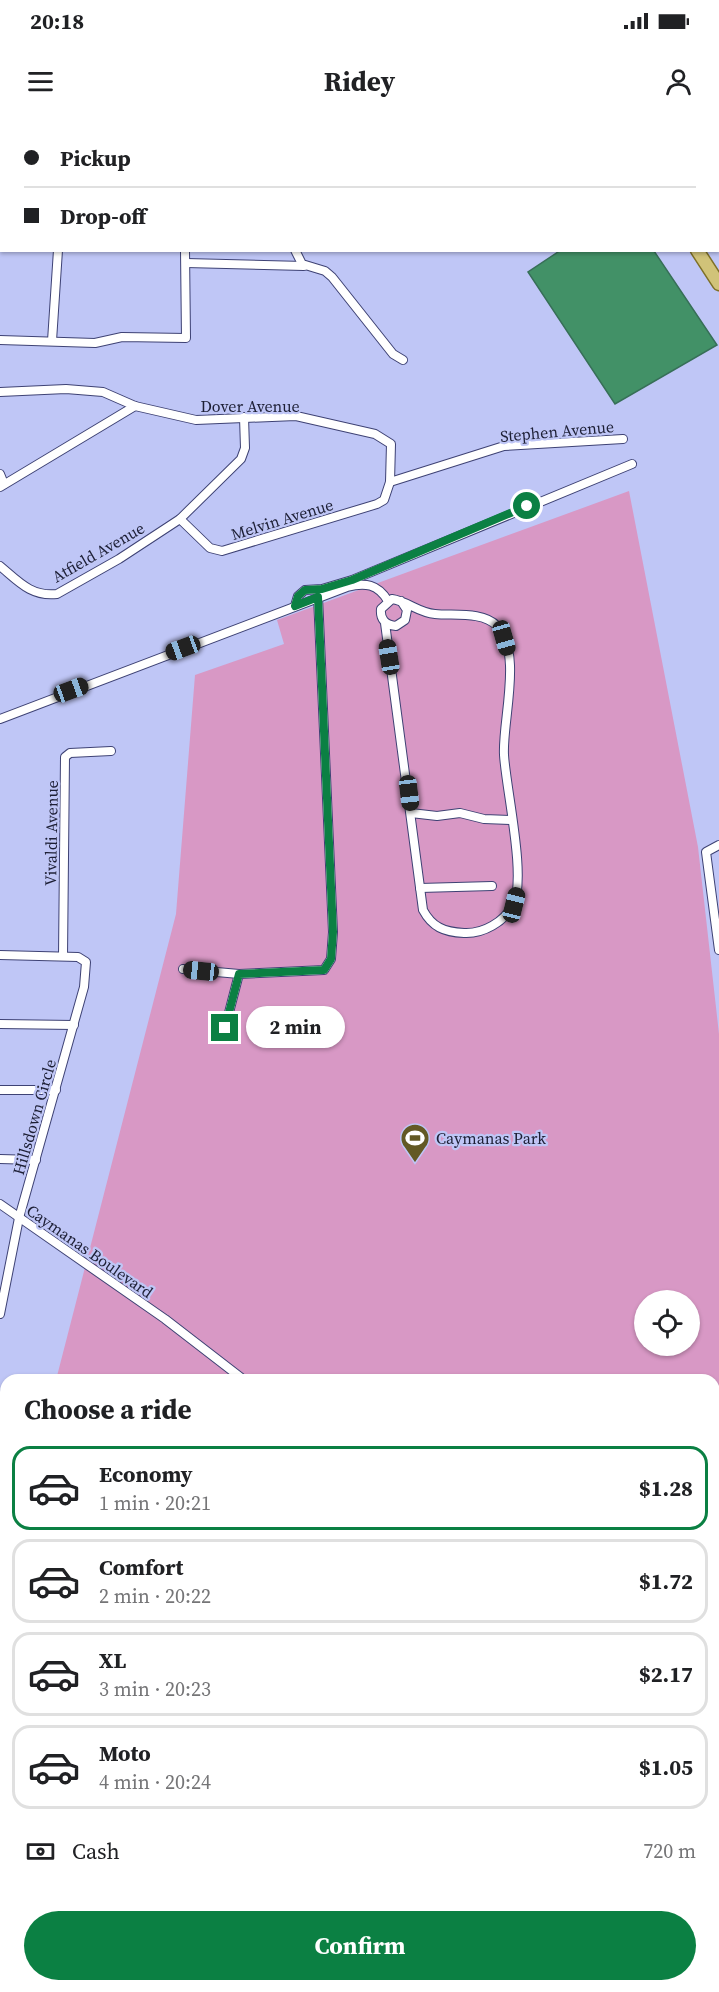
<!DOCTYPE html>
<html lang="en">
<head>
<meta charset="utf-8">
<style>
	:root { --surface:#fff; --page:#f2f2f2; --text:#202124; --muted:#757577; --line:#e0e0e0; --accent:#0b8043 }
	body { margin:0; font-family:"Source Serif 4",serif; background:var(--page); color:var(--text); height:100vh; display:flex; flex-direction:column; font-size:22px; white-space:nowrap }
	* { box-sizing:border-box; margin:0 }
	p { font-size:20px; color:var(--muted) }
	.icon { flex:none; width:33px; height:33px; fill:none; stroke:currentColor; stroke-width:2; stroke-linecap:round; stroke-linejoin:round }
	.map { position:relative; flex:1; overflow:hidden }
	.side { position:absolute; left:0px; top:1254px; width:720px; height:618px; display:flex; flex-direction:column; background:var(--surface); border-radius:18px 18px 0 0; box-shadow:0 2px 4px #0004 }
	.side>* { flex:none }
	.banner { position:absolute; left:0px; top:0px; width:720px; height:132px; box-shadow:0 2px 4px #0004; display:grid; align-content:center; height:132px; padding:0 24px; background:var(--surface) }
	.controls { position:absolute; left:634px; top:1170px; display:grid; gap:12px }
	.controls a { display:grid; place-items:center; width:66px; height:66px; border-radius:50%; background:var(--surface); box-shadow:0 2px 4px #0004; font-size:30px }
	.end { position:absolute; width:27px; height:27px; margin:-14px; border:8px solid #0b8043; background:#fff; box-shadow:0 0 0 3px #fff }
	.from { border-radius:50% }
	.bubble { position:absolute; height:42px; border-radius:21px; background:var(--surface); box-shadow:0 2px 4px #0004; font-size:20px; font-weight:700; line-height:42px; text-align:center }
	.car { position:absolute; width:18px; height:36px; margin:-18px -9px; border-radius:8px; box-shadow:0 0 4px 2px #0007; background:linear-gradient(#222 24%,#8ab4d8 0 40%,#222 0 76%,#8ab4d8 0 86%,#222 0) }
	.banner b { display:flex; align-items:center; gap:21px; height:57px; font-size:22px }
	.banner b+b { border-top:2px solid var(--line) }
	.banner i { width:15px; height:15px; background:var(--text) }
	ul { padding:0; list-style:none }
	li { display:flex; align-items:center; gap:18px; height:84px; margin:0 12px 9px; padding:0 12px; border:3px solid var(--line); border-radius:18px }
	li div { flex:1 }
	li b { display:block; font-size:22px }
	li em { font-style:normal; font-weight:700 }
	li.on { border-color:var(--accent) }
	li>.icon { width:54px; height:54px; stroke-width:1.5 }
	h2 { padding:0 24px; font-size:27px; line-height:72px }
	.pay { display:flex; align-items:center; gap:15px; height:66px; padding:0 24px; font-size:22px }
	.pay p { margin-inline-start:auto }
	.primary-button { display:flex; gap:12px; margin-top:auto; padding:12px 24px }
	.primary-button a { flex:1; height:69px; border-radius:36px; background:var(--accent); color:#fff; font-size:24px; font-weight:700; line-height:69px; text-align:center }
	.status { display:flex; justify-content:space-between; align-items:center; height:42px; padding:0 30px; background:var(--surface); direction:ltr }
	.status svg { height:16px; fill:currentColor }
	header { display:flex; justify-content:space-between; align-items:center; height:78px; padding:0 24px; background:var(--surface); font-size:27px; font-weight:700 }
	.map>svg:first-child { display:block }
	.green { fill:#d898c5; fill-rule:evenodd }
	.water { fill:#429167; stroke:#376f58; stroke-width:1.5 }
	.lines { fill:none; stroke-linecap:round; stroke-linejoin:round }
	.minor-casing { stroke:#3e4274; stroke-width:10 }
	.primary-casing { stroke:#7e7027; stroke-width:15 }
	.minor { stroke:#fff; stroke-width:8 }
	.primary { stroke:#d1c379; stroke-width:12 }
	.route { stroke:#0b8043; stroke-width:8 }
	.labels { text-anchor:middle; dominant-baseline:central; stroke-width:4.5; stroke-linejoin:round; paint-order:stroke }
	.street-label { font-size:16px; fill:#1d1f35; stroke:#bfc6f6 }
	.poi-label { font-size:16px; fill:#1d1f35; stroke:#bfc6f6; text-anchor:start }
</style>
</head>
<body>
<div class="status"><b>20:18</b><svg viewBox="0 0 49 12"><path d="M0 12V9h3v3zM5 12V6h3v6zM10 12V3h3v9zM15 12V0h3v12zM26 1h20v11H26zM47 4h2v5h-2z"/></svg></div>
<header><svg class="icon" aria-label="menu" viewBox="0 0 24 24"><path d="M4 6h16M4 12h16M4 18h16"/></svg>Ridey<svg class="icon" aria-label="person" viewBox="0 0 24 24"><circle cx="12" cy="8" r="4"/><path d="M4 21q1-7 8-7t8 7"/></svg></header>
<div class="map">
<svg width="719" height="1872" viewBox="0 0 719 1872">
	<rect width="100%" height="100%" fill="#bfc6f6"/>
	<!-- green -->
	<g class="green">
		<path d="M629,371L698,727L719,914V1872H320L279,1866H714V1260H56L176,794L195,555L284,524L277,500ZM645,1180H690V1226H645Z"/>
		<polygon points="6,1452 6,1704 0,1703 0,1483"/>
	</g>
	<!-- water -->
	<polygon class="water" points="561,130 654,131 717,225 615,284 528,152"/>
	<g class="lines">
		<!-- minor casing -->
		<g class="minor-casing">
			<g id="minor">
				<polyline points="180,0 180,2"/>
				<polyline points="313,2 313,0"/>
				<polyline points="295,130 302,144 325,151 332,157 393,234 403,240"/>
				<polyline points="186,143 304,146"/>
				<polyline points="0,220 95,223 122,217 186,218 185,130"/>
				<polyline points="52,221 58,130"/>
				<polyline points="0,272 66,269 103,272 135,286 196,300 296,296 375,314 391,324 390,362 384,380 377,384 222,431 210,428 180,399"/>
				<polyline points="0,354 4,364"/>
				<polyline points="390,362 504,326 623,319"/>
				<polyline points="0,367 135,286"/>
				<path d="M0,446C18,461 31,477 57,474L119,439L180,399L241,339L245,328L244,297"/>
				<polyline points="295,486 298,476 305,470 322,469 352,460 632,344"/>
				<path d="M385,503L423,790C432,807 444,812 464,813C483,814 504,802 513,785C527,759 506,669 504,635C502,601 523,533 497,506C483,491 453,496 435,494C419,493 407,481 392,479L381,489C380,499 385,505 396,506L405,500L407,490L401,481"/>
				<path d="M0,599L347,467C365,462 378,464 388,481"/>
				<polyline points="411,693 437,696 460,693 484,699 511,700"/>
				<polyline points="719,725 706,732 719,830"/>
				<polyline points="420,768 492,766"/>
				<polyline points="0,835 78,837 86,842 84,867 19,1098 0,1194"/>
				<polyline points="63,836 65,637 70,633 111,631"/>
				<polyline points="183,849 239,854"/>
				<polyline points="0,904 74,905"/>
				<polyline points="225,908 239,854 324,850 331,839 333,812 318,477"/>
				<polyline points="0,970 56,970"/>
				<polyline points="0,1039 36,1040"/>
				<polyline points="0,1084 165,1199 244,1260"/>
				<polyline points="0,1711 6,1712"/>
				<polyline points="0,1802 6,1802"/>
				<polyline points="0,1871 40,1869"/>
				<polyline points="110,1872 110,1866"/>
				<polyline points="250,1872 251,1866"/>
				<polyline points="269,1872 270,1866"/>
			</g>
		</g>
		<!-- primary casing -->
		<g class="primary-casing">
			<g id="primary">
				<polyline points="613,0 614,2"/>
				<polyline points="697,130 719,164"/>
			</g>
		</g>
		<!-- minor -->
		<use href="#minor" class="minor"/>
		<!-- primary -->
		<use href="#primary" class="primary"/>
	</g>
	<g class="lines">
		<!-- route -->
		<polyline class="route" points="225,908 239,854 324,850 331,839 333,812 318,477 295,486 298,476 305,470 322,469 352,460 527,386"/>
	</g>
	<!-- icons -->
	<defs>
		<g id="stadium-pin" transform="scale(1.5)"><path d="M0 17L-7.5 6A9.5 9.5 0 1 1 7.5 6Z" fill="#635925" stroke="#bfc6f6"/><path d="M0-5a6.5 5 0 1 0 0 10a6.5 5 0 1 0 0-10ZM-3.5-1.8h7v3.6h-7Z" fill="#fff"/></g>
	</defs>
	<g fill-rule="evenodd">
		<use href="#stadium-pin" x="415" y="1018"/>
	</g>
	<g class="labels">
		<!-- street labels -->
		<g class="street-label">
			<text x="250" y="286">Dover Avenue</text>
			<text transform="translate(557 311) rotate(-5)">Stephen Avenue</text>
			<text transform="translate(282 399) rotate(-17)">Melvin Avenue</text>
			<text transform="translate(98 432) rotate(-30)">Atfield Avenue</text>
			<text transform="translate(51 713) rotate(-89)">Vivaldi Avenue</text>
			<text transform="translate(34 997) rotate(-74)">Hillsdown Circle</text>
			<text transform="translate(90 1131) rotate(35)">Caymanas Boulevard</text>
		</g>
		<!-- poi labels -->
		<g class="poi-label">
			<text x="436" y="1018">Caymanas Park</text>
		</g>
	</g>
</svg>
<div class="controls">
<a><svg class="icon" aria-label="locate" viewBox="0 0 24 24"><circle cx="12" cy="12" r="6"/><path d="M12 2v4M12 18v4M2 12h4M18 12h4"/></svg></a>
</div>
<i class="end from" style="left:527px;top:386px"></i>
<i class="end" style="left:225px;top:908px"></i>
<div class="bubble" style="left:246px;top:886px;width:99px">2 min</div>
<i class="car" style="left:504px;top:518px;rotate:164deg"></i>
<i class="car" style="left:183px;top:528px;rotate:250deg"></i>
<i class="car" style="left:389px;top:537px;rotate:351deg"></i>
<i class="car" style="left:71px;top:570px;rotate:70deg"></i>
<i class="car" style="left:409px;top:673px;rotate:173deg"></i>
<i class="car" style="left:514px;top:785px;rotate:14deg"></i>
<i class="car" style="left:201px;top:851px;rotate:276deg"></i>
<div class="banner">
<b><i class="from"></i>Pickup</b>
<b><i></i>Drop-off</b>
</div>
<section class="side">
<h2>Choose a ride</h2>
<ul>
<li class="on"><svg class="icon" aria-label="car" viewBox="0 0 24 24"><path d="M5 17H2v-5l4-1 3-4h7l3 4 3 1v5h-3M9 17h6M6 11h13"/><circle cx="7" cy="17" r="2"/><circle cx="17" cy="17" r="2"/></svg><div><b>Economy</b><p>1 min · 20:21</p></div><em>$1.28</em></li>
<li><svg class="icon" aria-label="car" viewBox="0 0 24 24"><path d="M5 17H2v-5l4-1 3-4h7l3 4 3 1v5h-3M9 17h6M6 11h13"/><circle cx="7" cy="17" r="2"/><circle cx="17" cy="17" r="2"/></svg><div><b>Comfort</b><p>2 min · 20:22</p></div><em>$1.72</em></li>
<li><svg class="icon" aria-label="car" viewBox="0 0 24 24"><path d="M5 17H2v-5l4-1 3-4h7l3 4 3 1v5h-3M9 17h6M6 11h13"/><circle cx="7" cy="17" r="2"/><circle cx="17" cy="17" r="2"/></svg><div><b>XL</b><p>3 min · 20:23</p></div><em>$2.17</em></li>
<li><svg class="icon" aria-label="car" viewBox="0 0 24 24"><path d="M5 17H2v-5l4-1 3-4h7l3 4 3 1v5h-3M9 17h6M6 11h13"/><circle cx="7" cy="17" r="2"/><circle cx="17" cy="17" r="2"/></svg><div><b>Moto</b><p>4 min · 20:24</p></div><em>$1.05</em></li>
</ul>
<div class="pay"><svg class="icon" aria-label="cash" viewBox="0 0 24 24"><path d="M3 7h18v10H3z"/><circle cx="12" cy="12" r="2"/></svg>Cash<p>720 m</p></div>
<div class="primary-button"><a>Confirm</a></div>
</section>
</div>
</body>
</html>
